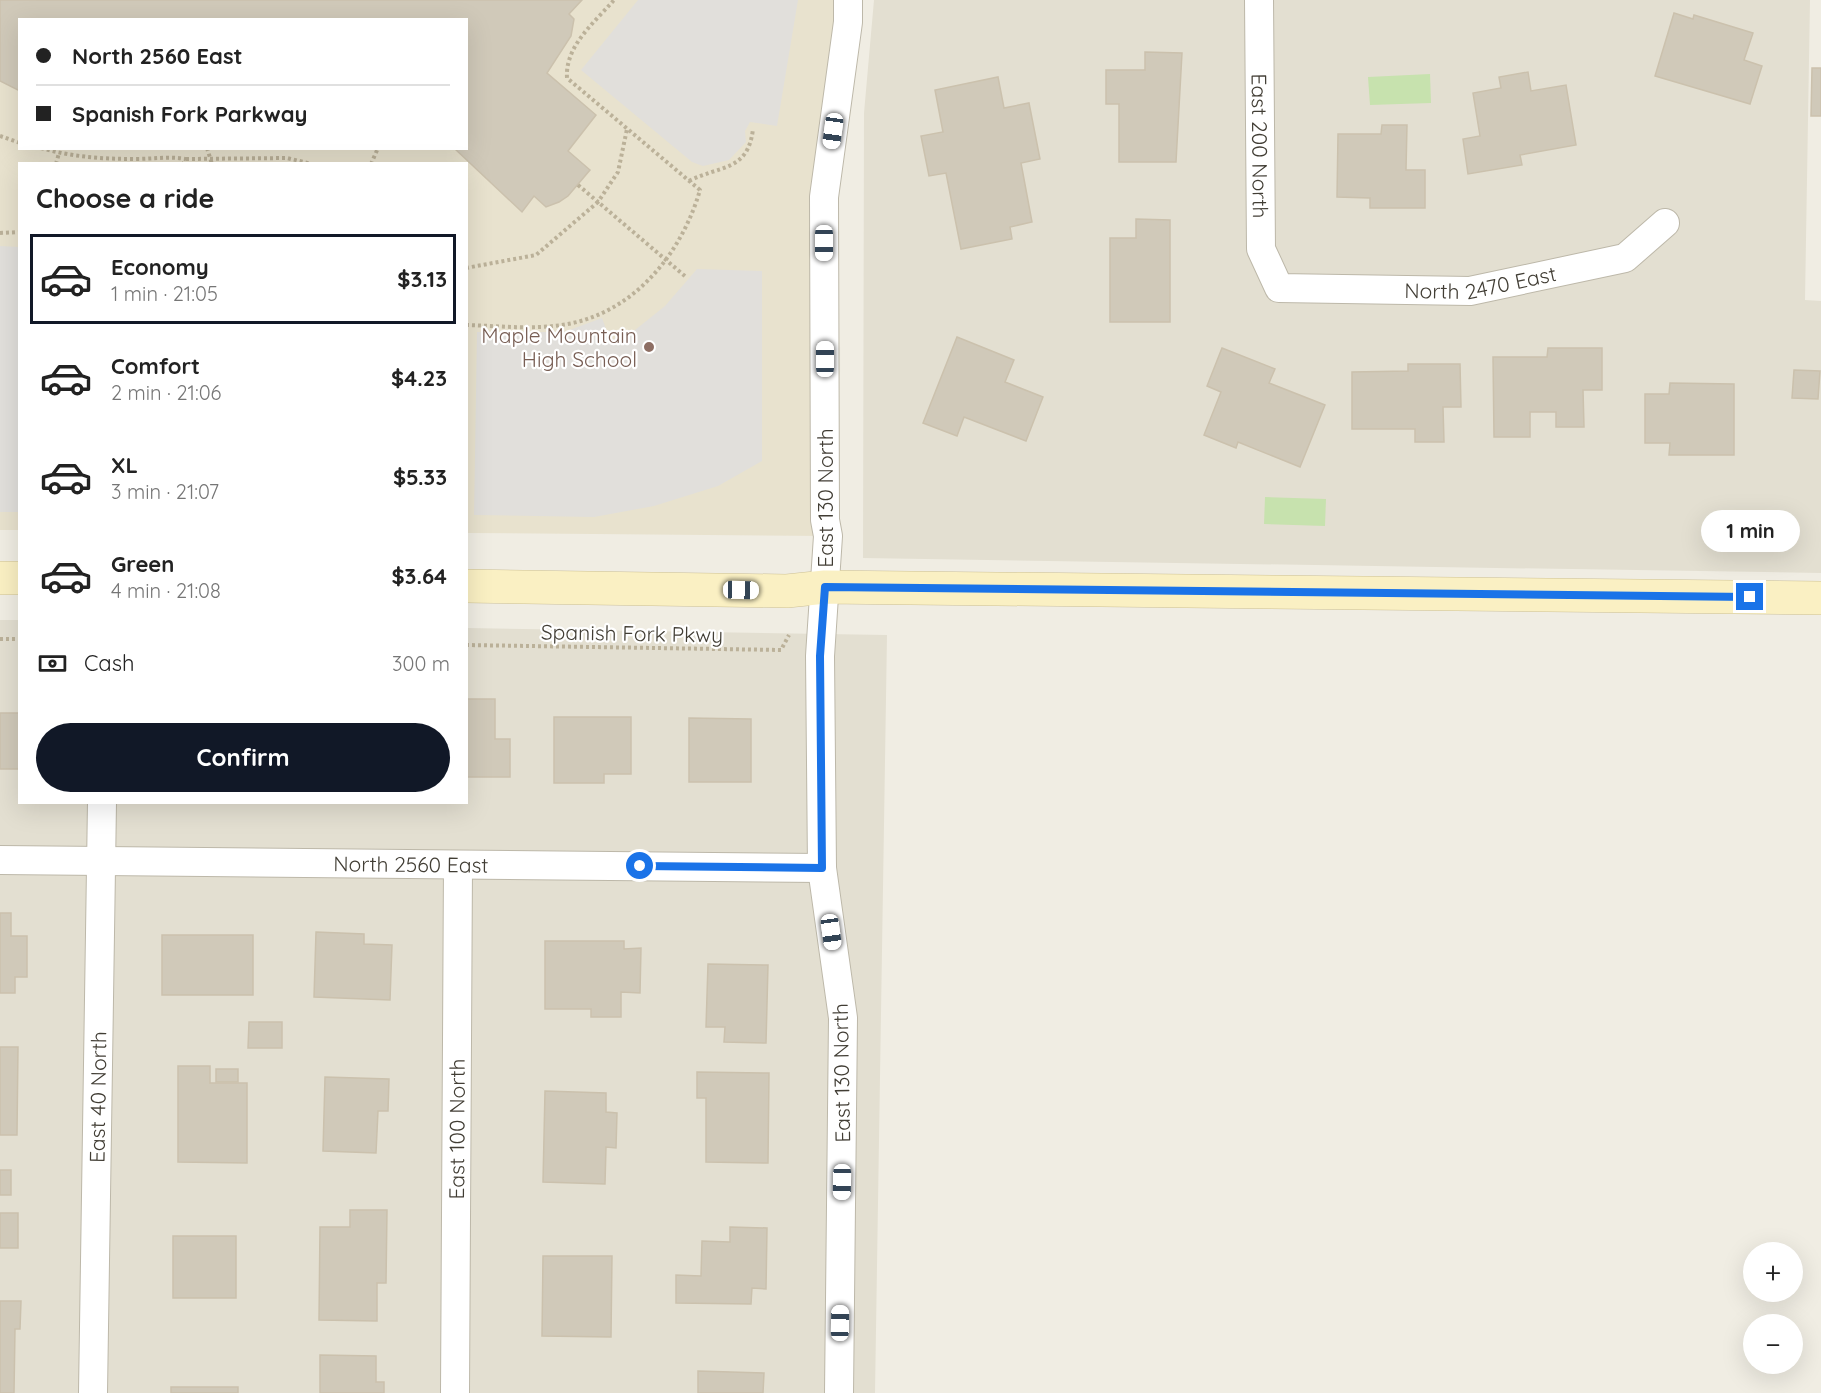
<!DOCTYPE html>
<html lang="en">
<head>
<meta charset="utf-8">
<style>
	:root { --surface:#fff; --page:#f6f6f6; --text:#222; --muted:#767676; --line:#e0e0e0; --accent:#111827 }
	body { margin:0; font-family:Quicksand,sans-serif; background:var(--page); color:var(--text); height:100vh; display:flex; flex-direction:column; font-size:22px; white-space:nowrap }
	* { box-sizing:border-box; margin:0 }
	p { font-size:20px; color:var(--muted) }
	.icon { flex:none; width:33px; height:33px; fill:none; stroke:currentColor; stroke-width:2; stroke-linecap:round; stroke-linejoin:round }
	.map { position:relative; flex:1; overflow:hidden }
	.sheet { position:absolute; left:18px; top:162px; width:450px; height:642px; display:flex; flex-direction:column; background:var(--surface); border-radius:0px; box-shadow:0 6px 24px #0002 }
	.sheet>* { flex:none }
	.top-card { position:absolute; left:18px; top:18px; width:450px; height:132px; border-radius:0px; box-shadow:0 6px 24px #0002; display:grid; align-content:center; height:132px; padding:0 18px; background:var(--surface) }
	.buttons { position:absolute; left:1743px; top:1242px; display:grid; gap:12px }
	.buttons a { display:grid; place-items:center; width:60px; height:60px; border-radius:50%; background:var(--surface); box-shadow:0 6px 24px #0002; font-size:30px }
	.end { position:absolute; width:27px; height:27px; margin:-14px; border:8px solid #1a73e8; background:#fff; box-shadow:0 0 0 3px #fff }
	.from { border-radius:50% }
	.bubble { position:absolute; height:42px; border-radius:21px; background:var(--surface); box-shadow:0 6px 24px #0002; font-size:20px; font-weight:800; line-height:42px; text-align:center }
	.car { position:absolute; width:18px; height:36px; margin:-18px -9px; border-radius:8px; box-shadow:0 0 4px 2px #0007; background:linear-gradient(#fff 24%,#345 0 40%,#fff 0 76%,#345 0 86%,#fff 0) }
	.top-card b { display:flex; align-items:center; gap:21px; height:57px; font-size:22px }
	.top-card b+b { border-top:2px solid var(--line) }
	.top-card i { width:15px; height:15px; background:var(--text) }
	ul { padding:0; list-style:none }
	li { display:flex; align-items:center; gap:18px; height:90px; margin:0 12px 9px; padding:0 6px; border:3px solid transparent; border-radius:0px }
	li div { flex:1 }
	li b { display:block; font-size:22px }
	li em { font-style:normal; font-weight:800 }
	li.on { border-color:var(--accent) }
	li>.icon { width:54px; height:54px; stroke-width:1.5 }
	h2 { padding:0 18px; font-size:27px; line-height:72px }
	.pay { display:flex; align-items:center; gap:15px; height:66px; padding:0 18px; font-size:22px }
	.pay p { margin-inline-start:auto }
	.button { display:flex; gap:12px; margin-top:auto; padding:12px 18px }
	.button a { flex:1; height:69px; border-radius:36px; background:var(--accent); color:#fff; font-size:24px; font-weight:800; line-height:69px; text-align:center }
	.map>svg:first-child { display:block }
	.residential { fill:#e3dfd1 }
	.education { fill:#e8e2ce; fill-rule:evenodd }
	.green { fill:#c7e2ae }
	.parking { fill:#e1dfdb }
	.building { fill:#d0c9b9; stroke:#cbc1ad; stroke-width:1.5 }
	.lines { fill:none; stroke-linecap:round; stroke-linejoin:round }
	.street-casing { stroke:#bdb8a9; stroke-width:30 }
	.secondary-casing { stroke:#cdc196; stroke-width:34 }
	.path { stroke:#bbb199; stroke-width:4; stroke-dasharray:3 3; stroke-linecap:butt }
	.street { stroke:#fff; stroke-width:28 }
	.secondary { stroke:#faf0c3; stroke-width:33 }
	.route { stroke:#1a73e8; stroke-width:8 }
	.education-dot { fill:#8d6e63; stroke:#fff; stroke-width:2 }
	.labels { text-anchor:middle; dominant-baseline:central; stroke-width:4.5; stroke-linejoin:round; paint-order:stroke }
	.street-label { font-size:21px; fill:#413d34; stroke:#fff }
	.education-label { font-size:21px; fill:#785e54; stroke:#fff; text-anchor:end }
</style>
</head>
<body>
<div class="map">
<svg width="1821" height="1393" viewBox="0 0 1821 1393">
	<rect width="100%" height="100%" fill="#f0ede3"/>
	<!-- residential -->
	<g class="residential">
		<polygon points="874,0 1810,0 1805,300 1821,301 1821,573 863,558 864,113"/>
		<polygon points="0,620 19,620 20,802 466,802 467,628 887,635 875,1393 0,1393"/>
	</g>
	<!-- education -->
	<path class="education" d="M0,0H838L828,536L467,533L466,164H20L19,530H0ZM20,20H466V148H20Z"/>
	<!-- green -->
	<g class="green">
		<polygon points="1430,74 1431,103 1370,105 1368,77"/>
		<polygon points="1265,497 1326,499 1325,526 1264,524"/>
	</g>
	<!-- parking -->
	<g class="parking">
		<polygon points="638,0 798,0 777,126 750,122 745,131 746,142 729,160 703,166 692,162 581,70"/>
		<polygon points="0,246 19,247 19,512 0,512"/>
		<polygon points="697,269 762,271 762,461 718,486 654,506 594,517 474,515 477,332 564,332 602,318 610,340 630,334 665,306"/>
	</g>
	<!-- building -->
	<g class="building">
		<polygon points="0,0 582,0 569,14 574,19 571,36 547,73 596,115 568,151 590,170 568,196 559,202 546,207 534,196 522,212 454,148 466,148 466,20 20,20 20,91 0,81"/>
		<polygon points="1674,13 1693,19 1694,15 1753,33 1744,60 1762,66 1750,104 1655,76"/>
		<polygon points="1145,52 1182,53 1176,162 1119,162 1119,104 1106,104 1106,70 1145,70"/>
		<polygon points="1812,68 1821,68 1821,116 1811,116"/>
		<polygon points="1528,72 1531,91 1566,85 1576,145 1520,155 1522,165 1468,174 1463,139 1480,136 1473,93 1501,88 1499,77"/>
		<polygon points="998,77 1004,108 1029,103 1040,159 1021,163 1032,222 1010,227 1012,239 961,249 946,173 929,176 921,136 943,132 935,90"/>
		<polygon points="1382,125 1407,125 1406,170 1425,170 1425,208 1370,208 1370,198 1337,197 1338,134 1381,134"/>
		<polygon points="1136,219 1170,220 1170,322 1110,322 1110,238 1136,238"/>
		<polygon points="957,337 1014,360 1005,382 1043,397 1026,441 964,417 957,436 923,423"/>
		<polygon points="1222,348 1275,369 1269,383 1325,405 1300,467 1238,442 1236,448 1204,435 1221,392 1207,386"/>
		<polygon points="1548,348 1602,348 1602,390 1583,390 1584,427 1556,427 1556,412 1530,412 1530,437 1494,437 1493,357 1547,357"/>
		<polygon points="1408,364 1460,364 1461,407 1443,407 1444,442 1415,442 1415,429 1352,429 1352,372 1408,371"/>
		<polygon points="1794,370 1820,371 1818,399 1792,398"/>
		<polygon points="1670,383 1734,384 1734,455 1669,455 1670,443 1645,443 1645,394 1669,394"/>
		<polygon points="466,699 495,699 495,739 510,739 510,777 466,777"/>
		<rect x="0" y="713" width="20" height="56"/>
		<polygon points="554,717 631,717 631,774 604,774 604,783 554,783"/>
		<polygon points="689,718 751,719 751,782 689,782"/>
		<polygon points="0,913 11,913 11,936 27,936 27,977 15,977 15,993 0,993"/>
		<polygon points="316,932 364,934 364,944 392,945 390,1000 314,997"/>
		<rect x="162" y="935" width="91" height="60"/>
		<polygon points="545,941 624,941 624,949 641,948 640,993 621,992 621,1017 591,1017 591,1009 545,1009"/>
		<polygon points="708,964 768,965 766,1043 724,1042 725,1027 706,1027"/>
		<polygon points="249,1022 282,1022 282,1048 248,1048"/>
		<polygon points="0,1047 18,1047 17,1135 0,1135"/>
		<polygon points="178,1066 210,1066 210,1083 247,1083 247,1163 178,1162"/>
		<rect x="216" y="1069" width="22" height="13"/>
		<polygon points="697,1072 769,1073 768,1163 706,1162 706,1098 697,1098"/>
		<polygon points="325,1077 389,1079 388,1111 378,1111 376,1153 323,1151"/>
		<polygon points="545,1091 606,1093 606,1112 617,1113 616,1148 606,1147 605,1184 543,1182"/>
		<rect x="0" y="1170" width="11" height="25"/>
		<polygon points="350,1210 387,1210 386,1283 377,1283 377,1321 319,1320 320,1227 350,1227"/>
		<rect x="0" y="1213" width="18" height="35"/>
		<polygon points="730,1227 767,1228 766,1289 752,1288 751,1304 676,1303 676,1275 701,1276 702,1241 730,1242"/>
		<rect x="173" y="1236" width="63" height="62"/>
		<polygon points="543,1256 612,1256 611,1337 542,1336"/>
		<polygon points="0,1301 21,1301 20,1329 15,1329 14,1393 0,1393"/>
		<polygon points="320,1355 376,1356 376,1382 384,1382 384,1393 320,1393"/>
		<polygon points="698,1371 764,1373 763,1393 698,1393"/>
		<rect x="171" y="1387" width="67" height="6"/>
	</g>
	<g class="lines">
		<!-- street casing -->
		<g class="street-casing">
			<g id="street">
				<path id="s1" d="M1259,0L1261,249L1279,288L1470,291L1625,258L1665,223"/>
				<path id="s2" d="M0,860L822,868"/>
				<path id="s3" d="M93,1393L102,802"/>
				<path id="s4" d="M455,1393L458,865"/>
				<polyline points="839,1393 843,1018 822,868 820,656 828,536 825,520 824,197 848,22 848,0"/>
			</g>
		</g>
		<!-- secondary casing -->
		<g class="secondary-casing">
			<g id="secondary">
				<polyline points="0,578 20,578"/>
				<polyline points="466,586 787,591 825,587 1821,598"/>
			</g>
		</g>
		<!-- path -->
		<g class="path">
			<polyline points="0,136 20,143"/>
			<path d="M41,148C72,157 103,159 135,159C153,159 169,156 186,159L183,164"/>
			<polyline points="207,148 212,164"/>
			<polyline points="186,159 287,158 312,164"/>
			<polyline points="56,164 59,153"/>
			<polyline points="371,164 378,148"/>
			<path d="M689,181C720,165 748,172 753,129"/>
			<polyline points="578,185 598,202 618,172 627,129"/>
			<polyline points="0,233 20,232"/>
			<polyline points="466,268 536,255 598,202 686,277"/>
			<path d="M466,325C503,326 541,331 577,322C640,306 683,249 700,190L567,78C565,46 594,23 614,0"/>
			<polyline points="0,639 20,639"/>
			<polyline points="466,645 781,650 789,635"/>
		</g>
		<!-- street -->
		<use href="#street" class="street"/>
		<!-- secondary -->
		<use href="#secondary" class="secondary"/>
	</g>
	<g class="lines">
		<!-- route -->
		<polyline class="route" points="640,866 822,868 820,656 825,587 1750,597"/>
	</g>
	<!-- markers -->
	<circle class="education-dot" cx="649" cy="347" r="6"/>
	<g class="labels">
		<!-- street labels -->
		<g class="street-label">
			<text stroke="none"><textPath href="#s1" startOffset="146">East 200 North</textPath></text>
			<text stroke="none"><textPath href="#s1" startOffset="494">North 2470 East</textPath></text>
			<text transform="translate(825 498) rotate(-90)">East 130 North</text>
			<text transform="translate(632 633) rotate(1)">Spanish Fork Pkwy</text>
			<text stroke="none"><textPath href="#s2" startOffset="411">North 2560 East</textPath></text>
			<text transform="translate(841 1073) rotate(-91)">East 130 North</text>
			<text stroke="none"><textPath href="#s3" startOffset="296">East 40 North</textPath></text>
			<text stroke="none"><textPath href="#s4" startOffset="264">East 100 North</textPath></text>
		</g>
		<!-- education labels -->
		<g class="education-label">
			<text x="637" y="335">Maple Mountain<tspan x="637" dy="24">High School</tspan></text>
		</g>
	</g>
</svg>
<div class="buttons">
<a>+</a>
<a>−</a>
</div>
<i class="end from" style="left:640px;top:866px"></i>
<i class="end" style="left:1750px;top:597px"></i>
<div class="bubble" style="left:1701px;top:510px;width:99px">1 min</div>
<i class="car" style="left:833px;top:131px;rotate:188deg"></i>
<i class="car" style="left:824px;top:243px;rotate:180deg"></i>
<i class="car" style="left:825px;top:359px;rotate:0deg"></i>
<i class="car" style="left:741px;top:590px;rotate:91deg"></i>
<i class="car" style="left:831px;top:932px;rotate:172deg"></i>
<i class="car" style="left:842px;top:1182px;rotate:181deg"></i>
<i class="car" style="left:840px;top:1323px;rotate:1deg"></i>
<div class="top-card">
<b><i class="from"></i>North 2560 East</b>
<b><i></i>Spanish Fork Parkway</b>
</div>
<section class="sheet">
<h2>Choose a ride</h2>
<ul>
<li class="on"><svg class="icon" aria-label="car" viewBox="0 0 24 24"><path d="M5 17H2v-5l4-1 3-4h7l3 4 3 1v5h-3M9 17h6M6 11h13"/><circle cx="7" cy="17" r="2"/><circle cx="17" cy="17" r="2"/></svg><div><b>Economy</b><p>1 min · 21:05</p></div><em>$3.13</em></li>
<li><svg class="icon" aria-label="car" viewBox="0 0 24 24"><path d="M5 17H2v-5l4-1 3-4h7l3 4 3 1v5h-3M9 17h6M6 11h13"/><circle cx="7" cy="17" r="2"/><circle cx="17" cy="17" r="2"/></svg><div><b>Comfort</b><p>2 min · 21:06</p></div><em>$4.23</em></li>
<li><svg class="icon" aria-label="car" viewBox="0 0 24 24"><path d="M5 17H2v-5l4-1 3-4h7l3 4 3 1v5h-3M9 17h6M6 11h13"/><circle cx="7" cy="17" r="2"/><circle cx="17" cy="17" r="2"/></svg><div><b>XL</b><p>3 min · 21:07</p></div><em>$5.33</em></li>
<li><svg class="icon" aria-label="car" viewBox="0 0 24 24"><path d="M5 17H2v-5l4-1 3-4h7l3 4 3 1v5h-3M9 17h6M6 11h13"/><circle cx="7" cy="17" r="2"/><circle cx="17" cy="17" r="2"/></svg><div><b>Green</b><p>4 min · 21:08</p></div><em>$3.64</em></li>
</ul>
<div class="pay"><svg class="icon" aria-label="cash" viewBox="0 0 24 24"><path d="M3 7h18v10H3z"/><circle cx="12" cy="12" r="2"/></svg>Cash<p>300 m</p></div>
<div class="button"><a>Confirm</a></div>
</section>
</div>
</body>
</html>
